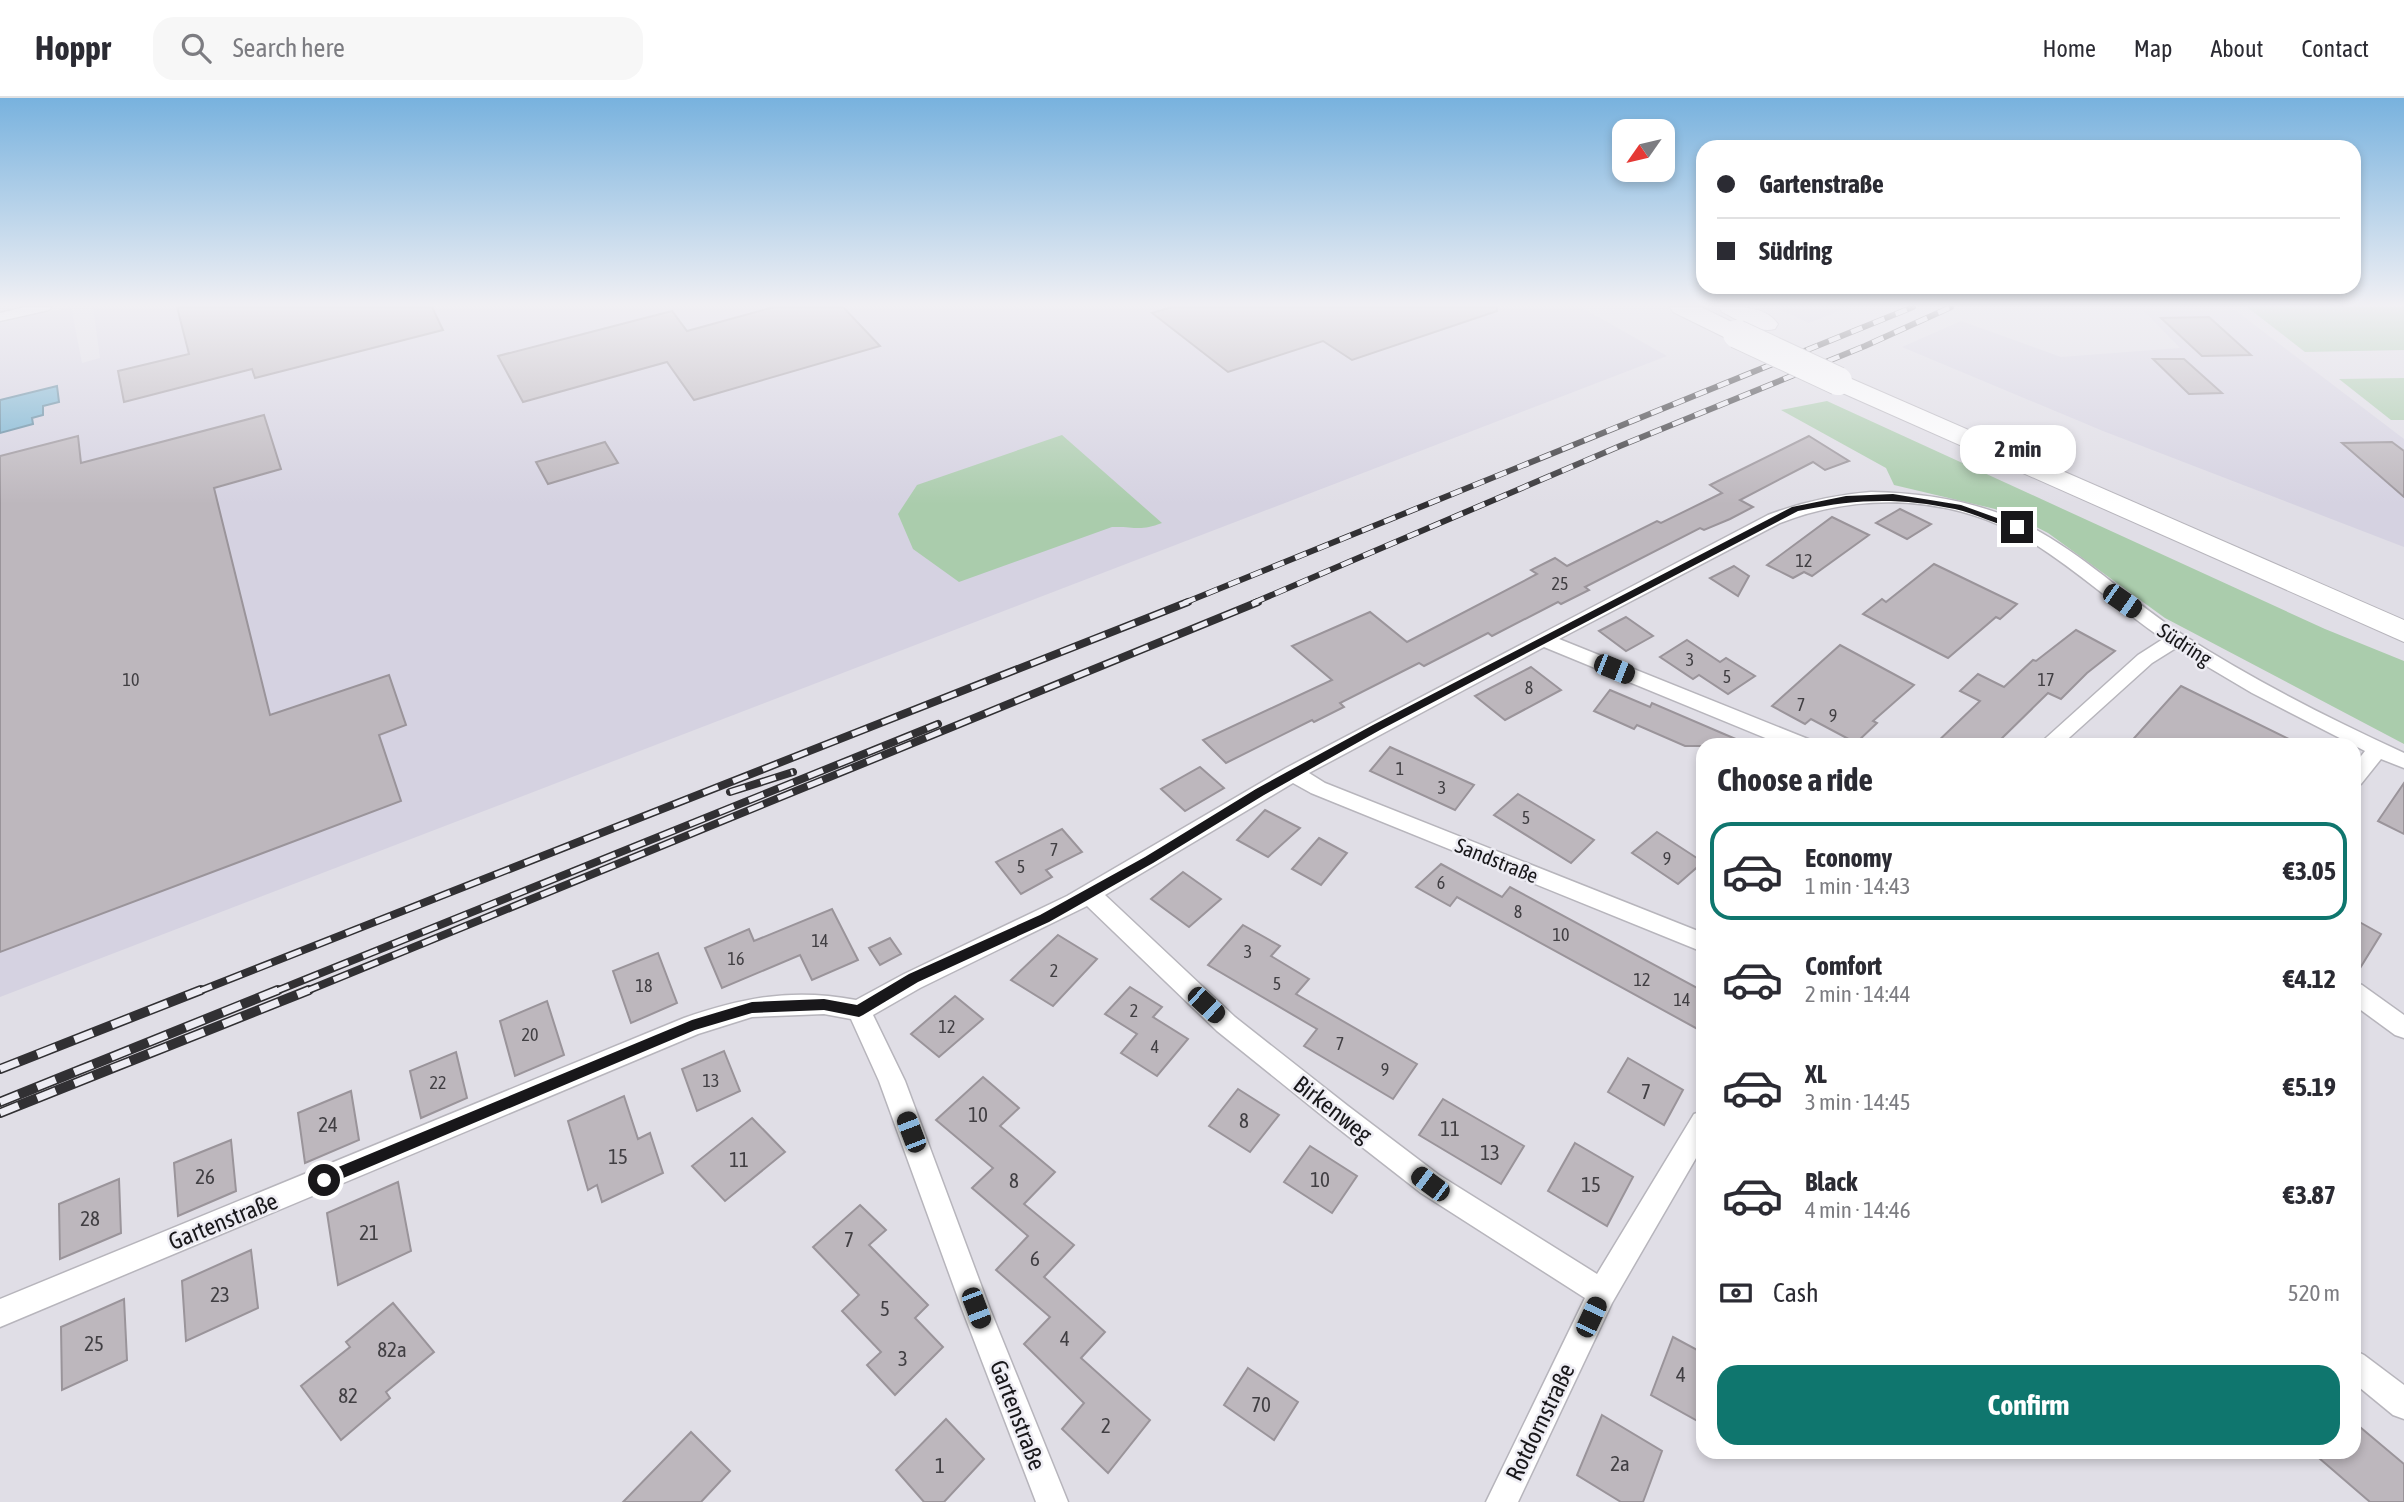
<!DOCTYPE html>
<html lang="en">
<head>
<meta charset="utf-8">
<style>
	:root { --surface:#fff; --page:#f7f7f7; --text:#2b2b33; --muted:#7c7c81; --line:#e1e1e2; --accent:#0f766e }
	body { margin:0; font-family:"Asap Condensed",sans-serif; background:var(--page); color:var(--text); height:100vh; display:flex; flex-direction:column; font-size:26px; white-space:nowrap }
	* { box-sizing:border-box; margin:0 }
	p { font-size:23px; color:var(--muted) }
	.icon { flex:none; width:38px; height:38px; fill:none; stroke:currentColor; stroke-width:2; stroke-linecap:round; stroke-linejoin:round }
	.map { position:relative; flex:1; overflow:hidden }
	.details { position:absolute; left:1696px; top:640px; width:665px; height:721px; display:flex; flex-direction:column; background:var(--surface); border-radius:21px; box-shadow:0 4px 10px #0003 }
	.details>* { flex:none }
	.guide { position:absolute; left:1696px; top:42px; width:665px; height:154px; border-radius:21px; box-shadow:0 4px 10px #0003; display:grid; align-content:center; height:154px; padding:0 21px; background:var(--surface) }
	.needle { width:46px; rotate:236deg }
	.buttons { position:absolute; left:1612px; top:21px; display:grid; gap:14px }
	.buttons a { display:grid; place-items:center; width:63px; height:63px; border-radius:14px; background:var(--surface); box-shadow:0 4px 10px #0003; font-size:35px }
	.end { position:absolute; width:32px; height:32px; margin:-16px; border:9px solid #18171a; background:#fff; box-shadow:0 0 0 4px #fff }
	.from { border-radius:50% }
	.bubble { position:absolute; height:49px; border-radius:21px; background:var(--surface); box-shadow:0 4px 10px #0003; font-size:23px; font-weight:700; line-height:49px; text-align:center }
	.car { position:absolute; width:21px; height:42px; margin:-21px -10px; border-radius:9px; box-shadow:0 0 5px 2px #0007; background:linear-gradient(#222 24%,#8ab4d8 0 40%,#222 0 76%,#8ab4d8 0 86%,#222 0) }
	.guide b { display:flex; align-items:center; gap:24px; height:66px; font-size:26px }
	.guide b+b { border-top:2px solid var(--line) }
	.guide i { width:18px; height:18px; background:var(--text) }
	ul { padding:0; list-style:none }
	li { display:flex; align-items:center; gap:21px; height:98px; margin:0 14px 10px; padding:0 7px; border:4px solid transparent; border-radius:21px }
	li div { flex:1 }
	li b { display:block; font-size:26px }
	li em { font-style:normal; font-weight:700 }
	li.selected { border-color:var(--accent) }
	li>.icon { width:63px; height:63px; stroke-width:1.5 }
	h2 { padding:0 21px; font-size:32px; line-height:84px }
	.pay { display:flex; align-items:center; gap:18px; height:77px; padding:0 21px; font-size:26px }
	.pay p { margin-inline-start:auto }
	.button { display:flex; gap:14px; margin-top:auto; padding:14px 21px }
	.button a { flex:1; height:80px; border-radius:21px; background:var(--accent); color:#fff; font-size:28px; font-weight:700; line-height:80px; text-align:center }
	header { display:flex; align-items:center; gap:42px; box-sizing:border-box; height:98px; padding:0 35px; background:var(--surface); border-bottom:2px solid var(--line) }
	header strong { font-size:33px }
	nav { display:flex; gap:38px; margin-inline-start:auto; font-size:24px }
	.search { width:490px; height:63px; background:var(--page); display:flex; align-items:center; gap:18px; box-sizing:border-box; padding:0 24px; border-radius:21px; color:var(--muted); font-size:26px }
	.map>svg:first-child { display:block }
	.built { fill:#d5d2e1 }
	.green { fill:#aaccac }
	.water { fill:#71b0cf; stroke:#568299; stroke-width:2 }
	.building { fill:#bdb7bd; stroke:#9a949a; stroke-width:2 }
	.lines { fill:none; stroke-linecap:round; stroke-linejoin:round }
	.minor-casing { stroke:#b7b5bc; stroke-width:3 }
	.motorway-casing { stroke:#b7b5bc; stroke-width:2 }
	.minor { fill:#fff; fill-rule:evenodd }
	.motorway { fill:#fff; fill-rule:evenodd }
	.rail-far2-casing { stroke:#313033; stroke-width:6 }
	.rail-far1-casing { stroke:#313033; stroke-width:8 }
	.rail-casing { stroke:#313033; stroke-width:10 }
	.rail-far2 { stroke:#edecf3; stroke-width:4.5; stroke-dasharray:12; stroke-linecap:butt }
	.rail-far1 { stroke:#edecf3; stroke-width:5; stroke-dasharray:16; stroke-linecap:butt }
	.rail { stroke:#edecf3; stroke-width:7; stroke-dasharray:20; stroke-linecap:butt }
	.motorway-bridge-casing { stroke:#b7b5bc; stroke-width:30; stroke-linecap:butt }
	.motorway-bridge { stroke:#fff; stroke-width:28 }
	.route { fill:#18171a }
	.labels { text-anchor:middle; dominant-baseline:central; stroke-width:5; stroke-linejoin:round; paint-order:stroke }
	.number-label { font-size:18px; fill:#413f43 }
	.street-label { font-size:21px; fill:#18171a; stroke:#edecf3 }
	.near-number-label { font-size:21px; fill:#413f43 }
	.near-street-label { font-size:24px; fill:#18171a; stroke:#edecf3 }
</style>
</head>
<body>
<header>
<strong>Hoppr</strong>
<div class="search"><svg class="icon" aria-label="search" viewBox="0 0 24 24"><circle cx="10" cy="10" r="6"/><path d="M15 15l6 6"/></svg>Search here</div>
<nav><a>Home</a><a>Map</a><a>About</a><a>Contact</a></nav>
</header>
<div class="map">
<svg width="2404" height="1404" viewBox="0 0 2404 1404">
	<rect width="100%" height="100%" fill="#e0dee6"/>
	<!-- built -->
	<g class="built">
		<polygon points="71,209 82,265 100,260 93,209 1581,209 1667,258 0,899 0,225"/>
		<polygon points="1775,209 1849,209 1809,225"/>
		<polygon points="2235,212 2404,341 2404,449 2103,333 1902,249 1961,223 2061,259 2180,250 2144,213"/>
	</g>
	<!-- green -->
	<g class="green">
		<polygon points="2247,209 2404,209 2404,252 2305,254"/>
		<polygon points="2404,280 2404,322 2391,322 2339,281"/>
		<polygon points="1827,303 2325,531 2404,563 2404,646 2165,520 2048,435 2023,422 1995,411 1894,387 1886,370 1781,312"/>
		<path d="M1062,337L1162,425C1139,434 1134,428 1112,429L959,484L913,451L898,416L917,387Z"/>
	</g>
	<!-- water -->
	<polygon class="water" points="57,288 59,304 43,308 43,317 32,320 33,326 0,335 0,302"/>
	<!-- building -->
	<g class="building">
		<polygon points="177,209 432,209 443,232 255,280 252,271 124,304 118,273 189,256"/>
		<polygon points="774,209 843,209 880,248 694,302 667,264 523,304 498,258 672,213 687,233"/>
		<polygon points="1172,209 1497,209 1497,213 1352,262 1323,243 1228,274 1152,215"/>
		<polygon points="2209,219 2251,257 2202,258 2161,220"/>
		<polygon points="2153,261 2184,261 2222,295 2189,296"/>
		<polygon points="264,317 281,371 214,390 270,617 389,577 406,627 379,637 401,703 0,854 0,358 78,338 81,365"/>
		<polygon points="1809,338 1849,363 1825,372 1813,364 1740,402 1753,409 1730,421 1704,432 1700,430 1585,489 1589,492 1561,506 1558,504 1492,538 1488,535 1424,568 1419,565 1340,605 1344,609 1314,624 1312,622 1226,665 1203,642 1332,582 1292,548 1370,514 1407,544 1537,476 1531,472 1555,460 1567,468 1657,423 1661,425 1722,395 1710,387"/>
		<polygon points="605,344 618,365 548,386 536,364"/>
		<polygon points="2392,344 2404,353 2404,399 2342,345"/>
		<polygon points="1900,411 1931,426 1907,441 1876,425"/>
		<polygon points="1832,419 1869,437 1812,478 1804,474 1793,480 1767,467"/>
		<polygon points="1934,466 2017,506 2000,521 1996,519 1948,560 1863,516 1882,501 1886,504"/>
		<polygon points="1734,468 1749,478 1738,498 1710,480"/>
		<polygon points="1626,519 1653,538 1626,553 1599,533"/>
		<polygon points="2076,532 2115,553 2087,575 2061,601 2048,595 1994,648 1933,648 1980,603 1960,593 1978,576 2004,589 2033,562 2036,563"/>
		<polygon points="1687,542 1720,564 1726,560 1755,578 1728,596 1699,577 1693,581 1660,559"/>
		<polygon points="1840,547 1914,587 1873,623 1877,625 1856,645 1811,621 1805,626 1772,608"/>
		<polygon points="1531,569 1561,592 1505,622 1475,598"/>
		<polygon points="2181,588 2303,648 2127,648"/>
		<polygon points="1610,592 1650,609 1652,605 1752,648 1685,648 1637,627 1634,631 1594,613"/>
		<polygon points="1390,649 1430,667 1474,687 1455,712 1370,673"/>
		<polygon points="1200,669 1224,690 1185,713 1161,691"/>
		<polygon points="2404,685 2404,736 2378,723"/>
		<polygon points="1518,696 1558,720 1594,742 1571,765 1494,717"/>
		<polygon points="1265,712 1300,730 1268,759 1237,742"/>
		<polygon points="1062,731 1082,754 1046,772 1052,779 1021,796 996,764"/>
		<polygon points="1657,734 1703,764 1678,786 1632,755"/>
		<polygon points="1319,740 1347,755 1321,787 1292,771"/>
		<polygon points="1441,766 1502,799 1510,789 1703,893 1703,934 1457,799 1450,808 1416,789"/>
		<polygon points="1183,774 1221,801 1189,829 1151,801"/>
		<polygon points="832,811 858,862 812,882 800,857 722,890 705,850 749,831 754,843"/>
		<polygon points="2354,821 2381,836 2354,880"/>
		<polygon points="1243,827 1280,848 1271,858 1309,881 1296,896 1417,966 1393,1001 1304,948 1317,931 1208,867"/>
		<polygon points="1058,837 1097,861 1053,908 1011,882"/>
		<polygon points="890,840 901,856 880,867 869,850"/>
		<polygon points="658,855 677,905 631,925 613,873"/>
		<polygon points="1130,889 1162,909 1153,919 1188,941 1157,978 1121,955 1137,936 1105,916"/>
		<polygon points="955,898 983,921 939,959 911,936"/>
		<polygon points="547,903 564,957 515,978 500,923"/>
		<polygon points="724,953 740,993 697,1013 682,971"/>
		<polygon points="456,954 467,1000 421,1020 410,973"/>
		<polygon points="1628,960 1683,992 1664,1027 1608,994"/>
		<polygon points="983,979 1019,1010 1000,1028 1055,1074 1024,1106 1074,1147 1044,1179 1105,1234 1081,1260 1150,1322 1108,1375 1062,1331 1084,1305 1024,1246 1050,1219 996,1172 1028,1138 972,1090 993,1070 936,1022"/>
		<polygon points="1238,991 1279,1017 1250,1054 1209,1028"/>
		<polygon points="351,993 359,1042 305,1065 298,1015"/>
		<polygon points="624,998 638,1041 650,1035 663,1075 602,1104 597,1087 588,1092 568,1023"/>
		<polygon points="1443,1001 1524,1048 1501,1086 1419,1037"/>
		<polygon points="752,1020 785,1054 725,1103 692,1068"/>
		<polygon points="231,1042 236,1093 178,1118 174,1065"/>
		<polygon points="1575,1045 1633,1079 1607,1128 1548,1093"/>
		<polygon points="1310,1048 1357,1078 1332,1115 1284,1084"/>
		<polygon points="119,1081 121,1135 60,1161 59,1106"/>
		<polygon points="398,1084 411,1153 338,1187 327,1115"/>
		<polygon points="860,1107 886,1132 869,1147 928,1207 915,1220 943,1249 895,1297 867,1267 881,1254 842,1213 859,1197 813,1149"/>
		<polygon points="251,1152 258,1210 186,1243 182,1183"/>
		<polygon points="124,1201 127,1262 62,1292 61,1229"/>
		<polygon points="393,1205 434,1254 386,1294 390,1300 341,1342 301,1288 350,1249 346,1244"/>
		<polygon points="1673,1239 1703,1255 1703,1326 1651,1297"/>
		<polygon points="1248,1270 1298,1304 1274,1342 1224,1307"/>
		<polygon points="1602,1317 1662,1353 1643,1404 1621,1404 1577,1377"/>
		<polygon points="946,1321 984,1361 944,1404 924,1404 896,1372"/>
		<polygon points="2354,1324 2404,1366 2404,1404 2370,1404 2312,1354 2354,1354"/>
		<polygon points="691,1334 730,1373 701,1404 623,1404"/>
	</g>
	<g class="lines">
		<!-- minor casing -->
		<g class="minor-casing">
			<g id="minor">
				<polygon points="25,209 51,209 49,212 0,223 0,215"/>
				<path d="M1871,394C1930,395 1988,405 2040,434C2091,463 2134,505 2183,537C2253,582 2328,620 2404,655V670L2381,661L2361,686L2354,688V667L2365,653L2252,595L2176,550L2152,565L2060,648H2037L2138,557L2163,541C2118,510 2077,472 2030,443C1954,397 1862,393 1780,425L1559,541L1813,643L1816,648H1785L1544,549L1309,675L1325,685L1703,835V854L1311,695L1293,685L1105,797L1235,919L1348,1008L1439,1077L1597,1176L1694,1016L1703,1013V1048L1612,1205L1518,1404H1486L1585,1200L1421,1095L1330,1024L1217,933L1087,808L920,890L873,917L905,983L990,1211L1068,1404H1036L962,1211L879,983L851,921L824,916L752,919L698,936L0,1229V1201L684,920C745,899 793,890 856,902L904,876L1067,798L1286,670L1768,417C1802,404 1835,397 1871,394Z"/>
				<polygon points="2354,884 2362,887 2404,917 2404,940 2395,937 2354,907"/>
				<polygon points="2354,1252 2364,1257 2404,1287 2404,1321 2393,1317 2354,1285"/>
			</g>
		</g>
		<!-- motorway casing -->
		<g class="motorway-casing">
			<g id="motorway">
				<polygon points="1670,209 1701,209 1746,231 1749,236 1746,241 1737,243 1728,241 1673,214"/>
				<path d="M1719,209C1739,209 1765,207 1778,226L1775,231C1757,236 1739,222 1722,214Z"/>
				<polygon points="1838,275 2404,522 2404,544 1829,289 1825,283 1829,277"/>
			</g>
		</g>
		<!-- minor -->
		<use href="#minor" class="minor"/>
		<!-- motorway -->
		<use href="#motorway" class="motorway"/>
		<!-- rail-far2 casing -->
		<g class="rail-far2-casing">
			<g id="rail-far2">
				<polyline points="1184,505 1913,209"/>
				<polyline points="1253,505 1620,348 1865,248 1951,209"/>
			</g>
		</g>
		<!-- rail-far1 casing -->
		<g class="rail-far1-casing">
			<g id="rail-far1">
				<polyline points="730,694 793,674"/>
				<polyline points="197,894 1188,504"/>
				<polyline points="274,894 938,626"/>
				<polyline points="304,894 1258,504"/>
			</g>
		</g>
		<!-- rail casing -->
		<g class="rail-casing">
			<g id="rail">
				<polyline points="0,971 201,892"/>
				<polyline points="0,1004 278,892"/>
				<polyline points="0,1015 309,892"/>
			</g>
		</g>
		<!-- rail-far2 -->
		<use href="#rail-far2" class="rail-far2"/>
		<!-- rail-far1 -->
		<use href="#rail-far1" class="rail-far1"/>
		<!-- rail -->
		<use href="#rail" class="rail"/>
		<!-- motorway-bridge casing -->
		<g class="motorway-bridge-casing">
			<polyline id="motorway-bridge" points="1737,236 1838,283"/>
		</g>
		<!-- motorway-bridge -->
		<use href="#motorway-bridge" class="motorway-bridge"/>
	</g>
	<!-- sky -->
	<linearGradient id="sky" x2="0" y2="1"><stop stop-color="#78b2de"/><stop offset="0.51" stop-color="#f1f0f4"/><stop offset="1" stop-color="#f1f0f4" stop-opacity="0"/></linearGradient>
	<rect width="2404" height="406" fill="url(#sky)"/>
	<!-- route -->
	<path class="route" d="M1893,396L1961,407L2022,429L2017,432C1996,426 1976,416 1955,411C1897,399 1855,401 1798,413L1380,632L1264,697L1153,765L1049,824L918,884L863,917L859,919L824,912L752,915L695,932L329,1086L324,1088L317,1082L319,1077L692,922L752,904L824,901L857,907L909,876L1040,817L1145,759L1256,691L1373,627L1792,409L1846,398Z"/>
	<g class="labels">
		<!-- number labels -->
		<g class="number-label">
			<text x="1804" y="462">12</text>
			<text x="1560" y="485">25</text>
			<text x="1690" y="561">3</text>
			<text x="1727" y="578">5</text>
			<text x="131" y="581">10</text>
			<text x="2046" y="581">17</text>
			<text x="1529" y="589">8</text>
			<text x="1801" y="606">7</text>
			<text x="1833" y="617">9</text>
			<text x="1400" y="670">1</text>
			<text x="1442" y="689">3</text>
			<text x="1526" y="719">5</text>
			<text x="1054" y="751">7</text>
			<text x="1667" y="760">9</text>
			<text x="1021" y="768">5</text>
			<text x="1441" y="784">6</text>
			<text x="1518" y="813">8</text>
			<text x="1561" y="836">10</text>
			<text x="820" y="842">14</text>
			<text x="1248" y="853">3</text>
			<text x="736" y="860">16</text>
			<text x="1054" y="872">2</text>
			<text x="1642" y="881">12</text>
			<text x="1277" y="885">5</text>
			<text x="644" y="887">18</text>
			<text x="1682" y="901">14</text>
			<text x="1134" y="912">2</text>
			<text x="947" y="928">12</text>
			<text x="530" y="936">20</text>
			<text x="1340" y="945">7</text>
			<text x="1155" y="948">4</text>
			<text x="1385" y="971">9</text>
			<text x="711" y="982">13</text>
			<text x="438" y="984">22</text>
		</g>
		<!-- street labels -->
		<g class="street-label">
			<text transform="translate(2185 546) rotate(33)">Südring</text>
			<text transform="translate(1497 762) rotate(22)">Sandstraße</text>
		</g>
		<!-- near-number labels -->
		<g class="near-number-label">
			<text x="1646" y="993">7</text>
			<text x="978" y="1016">10</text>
			<text x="1244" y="1022">8</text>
			<text x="328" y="1026">24</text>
			<text x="1450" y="1030">11</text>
			<text x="1490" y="1054">13</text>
			<text x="618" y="1058">15</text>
			<text x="739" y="1061">11</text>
			<text x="205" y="1078">26</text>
			<text x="1320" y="1081">10</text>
			<text x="1014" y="1082">8</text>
			<text x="1591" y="1086">15</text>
			<text x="90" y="1120">28</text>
			<text x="369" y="1134">21</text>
			<text x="849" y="1141">7</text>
			<text x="1035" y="1160">6</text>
			<text x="220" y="1196">23</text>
			<text x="885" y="1210">5</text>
			<text x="1065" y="1240">4</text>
			<text x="94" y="1245">25</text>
			<text x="392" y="1251">82a</text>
			<text x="903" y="1260">3</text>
			<text x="1681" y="1276">4</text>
			<text x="348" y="1297">82</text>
			<text x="1261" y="1306">70</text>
			<text x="1106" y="1327">2</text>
			<text x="1620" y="1365">2a</text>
			<text x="940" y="1367">1</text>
		</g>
		<!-- near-street labels -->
		<g class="near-street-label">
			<text transform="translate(1333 1011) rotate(38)">Birkenweg</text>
			<text transform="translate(223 1123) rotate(-22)">Gartenstraße</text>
			<text transform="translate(1018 1317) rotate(69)">Gartenstraße</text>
			<text transform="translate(1540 1324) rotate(-64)">Rotdornstraße</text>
		</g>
	</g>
</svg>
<div class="buttons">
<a><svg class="needle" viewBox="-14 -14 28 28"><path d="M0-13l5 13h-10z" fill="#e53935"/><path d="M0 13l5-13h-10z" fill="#7c7c81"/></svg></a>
</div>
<i class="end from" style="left:324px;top:1082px"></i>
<i class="end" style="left:2017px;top:429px"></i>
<div class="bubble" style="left:1960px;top:327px;width:116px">2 min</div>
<i class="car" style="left:2122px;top:503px;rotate:125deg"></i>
<i class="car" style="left:1614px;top:571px;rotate:112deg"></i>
<i class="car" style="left:1206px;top:907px;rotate:133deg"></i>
<i class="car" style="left:911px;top:1034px;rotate:339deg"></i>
<i class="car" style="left:1430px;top:1086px;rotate:307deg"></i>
<i class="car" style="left:976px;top:1210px;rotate:159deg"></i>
<i class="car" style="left:1591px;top:1219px;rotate:25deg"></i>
<div class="guide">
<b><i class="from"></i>Gartenstraße</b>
<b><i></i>Südring</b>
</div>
<section class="details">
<h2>Choose a ride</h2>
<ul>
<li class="selected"><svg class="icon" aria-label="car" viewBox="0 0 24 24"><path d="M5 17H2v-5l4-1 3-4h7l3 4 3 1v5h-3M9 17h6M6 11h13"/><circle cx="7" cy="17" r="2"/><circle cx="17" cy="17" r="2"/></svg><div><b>Economy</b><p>1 min · 14:43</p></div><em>€3.05</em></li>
<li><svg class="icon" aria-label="car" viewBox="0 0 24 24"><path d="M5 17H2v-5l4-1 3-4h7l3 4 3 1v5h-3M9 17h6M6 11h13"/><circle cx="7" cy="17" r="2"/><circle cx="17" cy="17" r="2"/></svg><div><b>Comfort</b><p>2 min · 14:44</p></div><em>€4.12</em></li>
<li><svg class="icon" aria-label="car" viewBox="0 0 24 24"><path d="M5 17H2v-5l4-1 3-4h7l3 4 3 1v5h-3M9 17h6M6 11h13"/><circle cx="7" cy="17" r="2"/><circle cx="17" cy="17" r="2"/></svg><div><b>XL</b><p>3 min · 14:45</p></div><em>€5.19</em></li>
<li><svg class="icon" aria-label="car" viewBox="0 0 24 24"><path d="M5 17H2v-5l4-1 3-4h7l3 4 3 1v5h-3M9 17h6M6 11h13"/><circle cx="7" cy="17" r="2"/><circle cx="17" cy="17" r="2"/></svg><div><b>Black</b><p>4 min · 14:46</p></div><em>€3.87</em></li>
</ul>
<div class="pay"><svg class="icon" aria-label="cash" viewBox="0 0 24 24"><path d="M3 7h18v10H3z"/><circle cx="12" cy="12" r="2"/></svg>Cash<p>520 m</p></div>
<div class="button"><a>Confirm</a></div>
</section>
</div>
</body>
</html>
